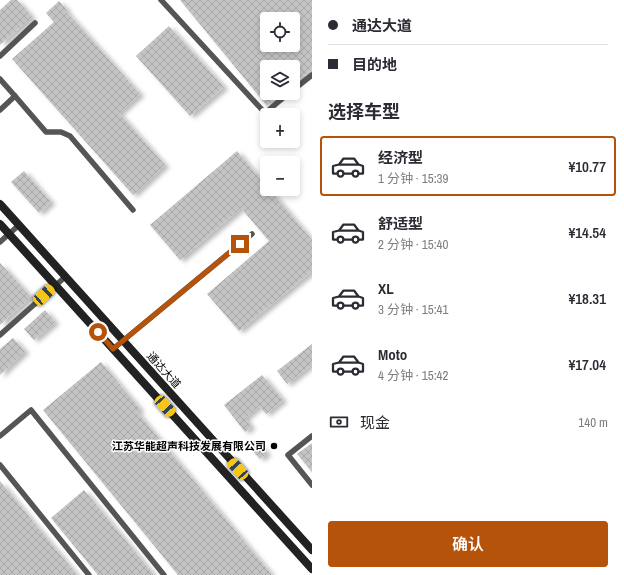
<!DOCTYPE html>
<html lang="zh">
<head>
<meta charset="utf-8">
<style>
	:root { --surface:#fff; --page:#f7f7f7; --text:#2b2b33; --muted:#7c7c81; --line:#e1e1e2; --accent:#b45309 }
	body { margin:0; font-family:"Archivo Narrow","Noto Sans SC",sans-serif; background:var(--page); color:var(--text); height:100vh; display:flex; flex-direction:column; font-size:15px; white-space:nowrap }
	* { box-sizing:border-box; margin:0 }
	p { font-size:13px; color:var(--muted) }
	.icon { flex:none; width:22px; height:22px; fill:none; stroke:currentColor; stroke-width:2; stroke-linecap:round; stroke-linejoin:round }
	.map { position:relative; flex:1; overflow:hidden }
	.side { display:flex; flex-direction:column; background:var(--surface); width:312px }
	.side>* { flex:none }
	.banner { display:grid; align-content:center; height:88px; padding:0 16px; background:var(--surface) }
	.fabs { position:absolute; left:260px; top:12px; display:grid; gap:8px }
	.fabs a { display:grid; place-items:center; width:40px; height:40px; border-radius:4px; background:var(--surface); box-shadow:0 2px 6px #0003; font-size:20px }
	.end { position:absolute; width:18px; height:18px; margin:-9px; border:5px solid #b45309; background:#fff; box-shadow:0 0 0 2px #fff }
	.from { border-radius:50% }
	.car { position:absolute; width:12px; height:24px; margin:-12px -6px; border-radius:5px; box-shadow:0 0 3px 1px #0007; background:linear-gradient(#f5c518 24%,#345 0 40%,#f5c518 0 76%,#345 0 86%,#f5c518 0) }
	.banner b { display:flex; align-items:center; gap:14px; height:38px; font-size:15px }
	.banner b+b { border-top:1px solid var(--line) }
	.banner i { width:10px; height:10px; background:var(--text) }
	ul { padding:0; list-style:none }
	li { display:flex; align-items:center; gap:12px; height:60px; margin:0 8px 6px; padding:0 8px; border:2px solid transparent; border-radius:4px }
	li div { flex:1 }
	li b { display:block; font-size:15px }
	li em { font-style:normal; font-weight:600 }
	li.current { border-color:var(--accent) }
	li>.icon { width:36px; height:36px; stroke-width:1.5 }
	h2 { padding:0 16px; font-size:18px; line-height:48px }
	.pay { display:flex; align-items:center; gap:10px; height:44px; padding:0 16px; font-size:15px }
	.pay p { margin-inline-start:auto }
	.cta { display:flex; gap:8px; margin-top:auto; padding:8px 16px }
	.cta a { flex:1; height:46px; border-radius:4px; background:var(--accent); color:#fff; font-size:16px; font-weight:600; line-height:46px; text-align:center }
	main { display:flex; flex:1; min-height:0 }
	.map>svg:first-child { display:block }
	.building { fill:url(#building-cross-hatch); fill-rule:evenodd; filter:url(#shadow) }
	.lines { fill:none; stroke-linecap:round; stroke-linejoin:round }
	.service { stroke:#555; stroke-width:5.5 }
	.secondary { stroke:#222; stroke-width:8 }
	.route { stroke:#b45309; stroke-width:5 }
	.poi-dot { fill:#000; stroke:#fff; stroke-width:1.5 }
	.labels { text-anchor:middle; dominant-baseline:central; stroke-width:3; stroke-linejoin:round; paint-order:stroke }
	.street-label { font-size:11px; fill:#000; stroke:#fff }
	.poi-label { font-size:11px; font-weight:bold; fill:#000; stroke:#fff; text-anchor:end }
</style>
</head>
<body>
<main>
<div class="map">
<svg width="312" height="575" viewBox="0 0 312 575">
	<defs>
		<pattern id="building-cross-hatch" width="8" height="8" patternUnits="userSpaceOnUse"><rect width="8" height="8" fill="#c4c4c4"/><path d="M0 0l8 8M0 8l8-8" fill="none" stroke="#a7a7a7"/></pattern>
		<filter id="shadow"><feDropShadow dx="4.5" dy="2.5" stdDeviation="2" flood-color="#0004"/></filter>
	</defs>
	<rect width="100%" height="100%" fill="#fff"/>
	<!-- building -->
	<g class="building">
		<polygon points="11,0 17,0 32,17 0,45 0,10"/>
		<path d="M180,0H312V69L293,84V67H267V93H282L267,106ZM267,19H293V45H267Z"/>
		<polygon points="59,1 67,10 66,11 140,94 119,113 165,165 133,195 12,59 54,22 46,13"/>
		<polygon points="169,26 224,87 190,116 136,56"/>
		<polygon points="237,151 267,187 267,189 269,189 312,240 312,271 239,331 207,294 269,241 241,208 180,260 150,225"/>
		<polygon points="24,171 51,202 39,213 11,182"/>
		<polygon points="0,263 31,297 0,325"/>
		<polygon points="45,310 55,322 34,340 24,329"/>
		<polygon points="13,338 25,351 0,375 0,349"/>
		<polygon points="312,344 312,364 287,384 277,371"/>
		<polygon points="101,362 140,409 137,412 272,575 178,575 43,410"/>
		<polygon points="262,375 283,400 266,414 259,406 245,418 251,427 245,432 224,405"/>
		<polygon points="255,440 267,453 260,459 248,446"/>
		<polygon points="312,443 312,472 297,454"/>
		<polygon points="0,481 26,513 77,575 0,575"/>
		<polygon points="84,490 154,575 98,575 51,518"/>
	</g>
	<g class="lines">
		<!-- service -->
		<g class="service">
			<polyline points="161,0 265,113 289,93"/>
			<polyline points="0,56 35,23"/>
			<polyline points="0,79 15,96"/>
			<polyline points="293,90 312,75"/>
			<polyline points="0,110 15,96 46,132 61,132 70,136 133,210"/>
			<polyline points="0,242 19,225"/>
			<polyline points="0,335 65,277"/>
			<polyline points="113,349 252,234"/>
			<polyline points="0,436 31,410 164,575"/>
			<polyline points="312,436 288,455 312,485"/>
			<polyline points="0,465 89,575"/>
		</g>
		<!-- secondary -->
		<g class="secondary">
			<polyline points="0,204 312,550"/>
			<polyline points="0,224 312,569"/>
		</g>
	</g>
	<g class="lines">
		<!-- route -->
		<polyline class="route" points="98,332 113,349 240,244"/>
	</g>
	<!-- markers -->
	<circle class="poi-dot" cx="274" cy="446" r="4"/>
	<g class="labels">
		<!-- street labels -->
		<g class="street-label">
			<text transform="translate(164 370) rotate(48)">通达大道</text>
		</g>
		<!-- poi labels -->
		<g class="poi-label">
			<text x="266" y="446">江苏华能超声科技发展有限公司</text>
		</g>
	</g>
</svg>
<div class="fabs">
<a><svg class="icon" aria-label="locate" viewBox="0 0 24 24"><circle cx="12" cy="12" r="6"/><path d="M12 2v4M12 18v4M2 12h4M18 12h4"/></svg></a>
<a><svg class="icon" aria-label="layers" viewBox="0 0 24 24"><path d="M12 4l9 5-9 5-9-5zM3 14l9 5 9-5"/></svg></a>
<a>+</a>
<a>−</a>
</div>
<i class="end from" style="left:98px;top:332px"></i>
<i class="end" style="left:240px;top:244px"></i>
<i class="car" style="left:44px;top:295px;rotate:48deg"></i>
<i class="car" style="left:165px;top:406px;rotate:138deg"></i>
<i class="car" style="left:238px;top:469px;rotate:318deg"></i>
</div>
<section class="side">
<div class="banner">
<b><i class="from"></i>通达大道</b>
<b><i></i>目的地</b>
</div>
<h2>选择车型</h2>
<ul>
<li class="current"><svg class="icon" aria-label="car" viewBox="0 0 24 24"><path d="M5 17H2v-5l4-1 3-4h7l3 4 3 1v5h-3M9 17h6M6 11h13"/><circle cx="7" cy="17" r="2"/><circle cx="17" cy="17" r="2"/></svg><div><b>经济型</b><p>1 分钟 · 15:39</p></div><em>¥10.77</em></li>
<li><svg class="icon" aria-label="car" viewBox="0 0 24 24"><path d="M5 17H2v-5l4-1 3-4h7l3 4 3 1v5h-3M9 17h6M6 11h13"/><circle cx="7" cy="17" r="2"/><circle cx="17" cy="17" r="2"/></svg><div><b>舒适型</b><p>2 分钟 · 15:40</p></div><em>¥14.54</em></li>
<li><svg class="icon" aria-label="car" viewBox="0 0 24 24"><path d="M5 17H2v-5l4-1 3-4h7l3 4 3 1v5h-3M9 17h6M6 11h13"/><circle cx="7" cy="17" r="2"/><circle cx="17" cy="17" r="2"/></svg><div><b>XL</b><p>3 分钟 · 15:41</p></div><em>¥18.31</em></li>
<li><svg class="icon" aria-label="car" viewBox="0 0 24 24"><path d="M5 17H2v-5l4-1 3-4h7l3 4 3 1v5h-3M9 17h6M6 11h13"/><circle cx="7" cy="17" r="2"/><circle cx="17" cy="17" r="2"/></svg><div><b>Moto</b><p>4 分钟 · 15:42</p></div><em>¥17.04</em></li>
</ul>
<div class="pay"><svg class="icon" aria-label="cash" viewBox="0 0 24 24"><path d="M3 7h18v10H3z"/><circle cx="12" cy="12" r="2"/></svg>现金<p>140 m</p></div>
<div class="cta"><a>确认</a></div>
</section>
</main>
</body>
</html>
